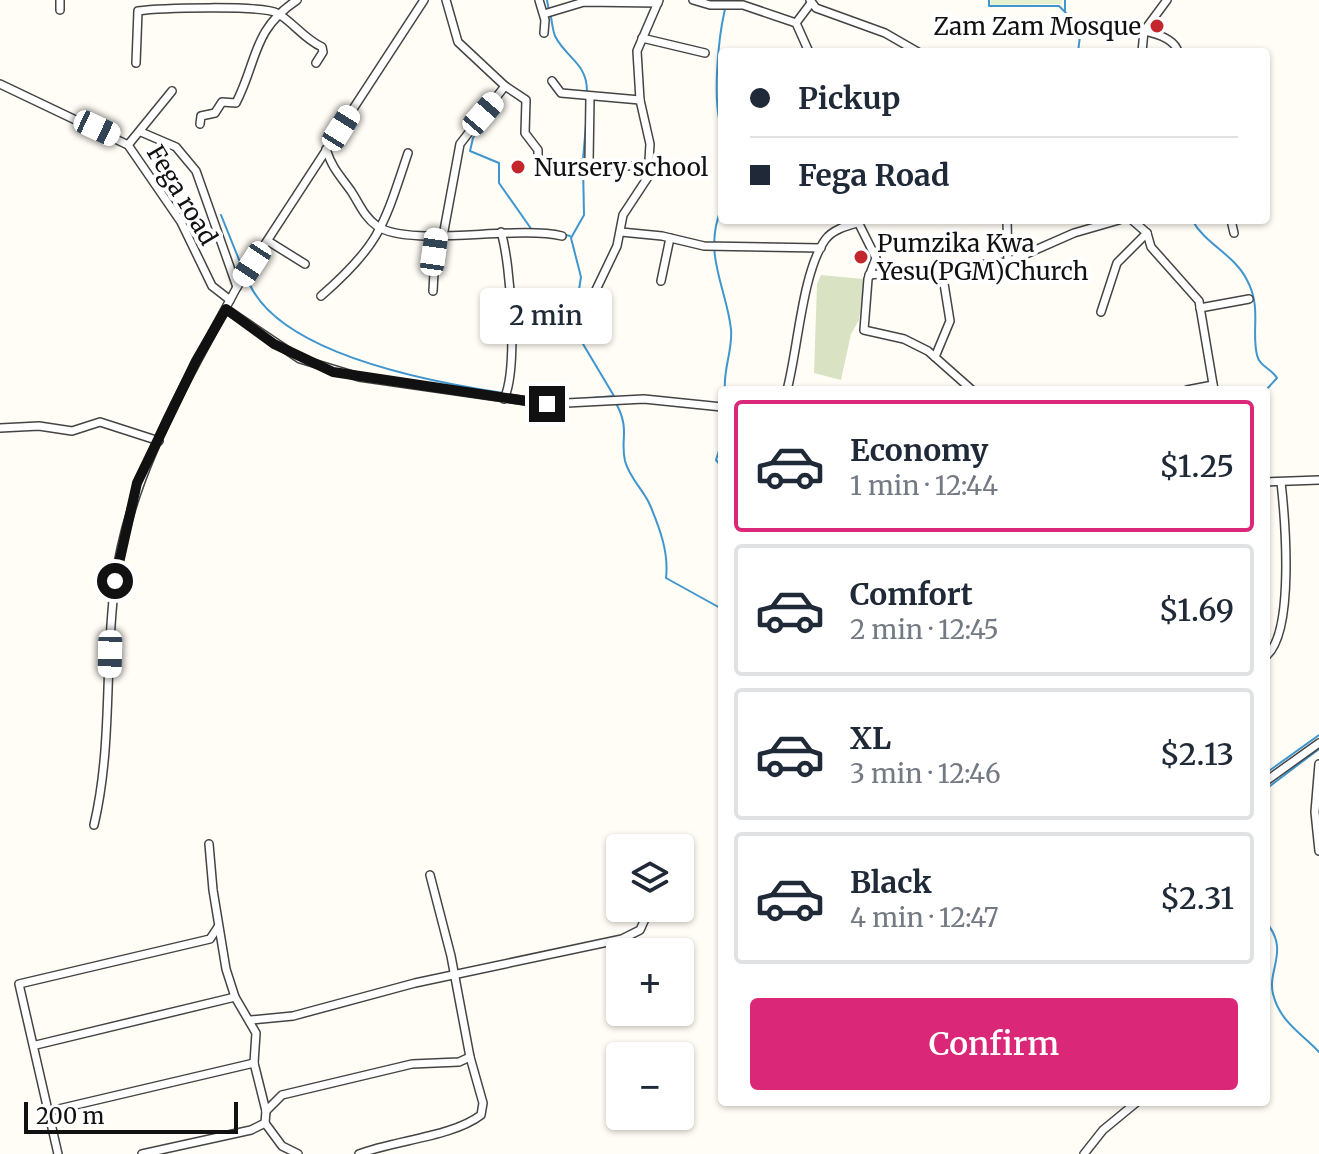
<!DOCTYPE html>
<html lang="en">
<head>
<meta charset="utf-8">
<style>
	:root { --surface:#fff; --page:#f6f6f7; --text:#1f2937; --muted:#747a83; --line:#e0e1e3; --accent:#db2777 }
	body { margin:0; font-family:Merriweather,serif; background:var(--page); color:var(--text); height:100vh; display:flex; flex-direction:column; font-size:30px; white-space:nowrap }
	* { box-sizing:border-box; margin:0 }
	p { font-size:26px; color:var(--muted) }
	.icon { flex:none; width:44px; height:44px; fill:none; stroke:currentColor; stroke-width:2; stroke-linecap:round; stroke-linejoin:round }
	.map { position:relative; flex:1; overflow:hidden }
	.panel { position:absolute; left:718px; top:386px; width:552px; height:720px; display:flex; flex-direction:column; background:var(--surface); border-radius:8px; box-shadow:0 2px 6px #0004 }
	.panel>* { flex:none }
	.banner { position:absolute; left:718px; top:48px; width:552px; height:176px; border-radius:8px; box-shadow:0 2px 6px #0004; display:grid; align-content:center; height:176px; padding:0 32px; background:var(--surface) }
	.fabs { position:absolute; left:606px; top:834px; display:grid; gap:16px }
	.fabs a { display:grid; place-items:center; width:88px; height:88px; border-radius:8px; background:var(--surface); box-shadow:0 2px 6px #0004; font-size:40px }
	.scale { position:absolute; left:24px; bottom:20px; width:214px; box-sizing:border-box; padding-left:8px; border:4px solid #111; border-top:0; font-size:22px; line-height:28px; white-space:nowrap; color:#111; -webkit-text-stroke:6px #fff; paint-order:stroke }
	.end { position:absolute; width:36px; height:36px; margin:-18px; border:10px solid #111; background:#fff; box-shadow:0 0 0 4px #fff }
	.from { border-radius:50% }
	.bubble { position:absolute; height:56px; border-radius:8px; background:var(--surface); box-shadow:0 2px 6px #0004; font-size:26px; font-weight:600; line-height:56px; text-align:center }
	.car { position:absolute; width:24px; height:48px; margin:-24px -12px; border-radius:10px; box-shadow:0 0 6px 2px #0007; background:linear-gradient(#fff 24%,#345 0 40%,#fff 0 76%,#345 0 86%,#fff 0) }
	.banner b { display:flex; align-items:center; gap:28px; height:76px; font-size:30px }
	.banner b+b { border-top:2px solid var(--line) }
	.banner i { width:20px; height:20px; background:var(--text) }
	ul { padding:14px 0 0; list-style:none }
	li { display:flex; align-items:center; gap:24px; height:132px; margin:0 16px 12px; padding:0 16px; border:4px solid var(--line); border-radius:8px }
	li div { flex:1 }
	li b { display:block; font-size:30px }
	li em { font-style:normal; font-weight:600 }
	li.on { border-color:var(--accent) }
	li>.icon { width:72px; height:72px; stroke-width:1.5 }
	.primary-button { display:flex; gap:16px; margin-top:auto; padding:16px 32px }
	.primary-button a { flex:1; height:92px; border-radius:8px; background:var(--accent); color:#fff; font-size:32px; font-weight:600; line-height:92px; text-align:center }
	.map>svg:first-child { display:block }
	.cemetery { fill:#d9e3c4 }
	.pitch { fill:#e6f2cf }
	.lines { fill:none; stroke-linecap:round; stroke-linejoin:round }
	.stream { stroke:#3f96cf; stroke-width:2 }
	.minor-casing { stroke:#444; stroke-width:10 }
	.minor { stroke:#fff; stroke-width:7 }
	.route { stroke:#111; stroke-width:10 }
	.poi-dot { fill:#c4262e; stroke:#fff; stroke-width:3 }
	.labels { text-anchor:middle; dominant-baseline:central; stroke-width:8; stroke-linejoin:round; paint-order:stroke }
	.poi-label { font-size:24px; fill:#111; stroke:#fff; text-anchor:start }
	.street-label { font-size:24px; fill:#111; stroke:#fff }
</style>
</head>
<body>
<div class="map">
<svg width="1319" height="1154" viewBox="0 0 1319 1154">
	<rect width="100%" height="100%" fill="#fffdf5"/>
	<!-- cemetery -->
	<polygon class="cemetery" points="821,275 864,279 859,320 851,334 841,380 814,373 817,284"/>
	<!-- pitch -->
	<polygon class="pitch" points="991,0 1062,0 1062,4 991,5"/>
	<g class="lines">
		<!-- stream -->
		<g class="stream">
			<polyline points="547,0 549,11"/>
			<polyline points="989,0 989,6 1059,6 1081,28 1078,52"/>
			<polyline points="1065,0 1065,11"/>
			<path d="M551,17C552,23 553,31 555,36C566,58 587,63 587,91"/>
			<polyline points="494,105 473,138 470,151 499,163 499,183 532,230"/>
			<path d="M722,131C712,102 718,39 725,9"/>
			<polyline points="583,159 586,125"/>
			<path d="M722,207C702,253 726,286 731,329C733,350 723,369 725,390"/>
			<polyline points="221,215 244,272"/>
			<path d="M1192,220C1206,245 1234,254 1247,280C1262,308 1251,330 1257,355C1259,366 1272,369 1277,378L1266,390"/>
			<polyline points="550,231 570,236"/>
			<path d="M249,283C281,355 431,382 503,393"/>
			<polyline points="581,399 614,396 583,344 584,320 578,296 581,277 571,238 584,215 583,165"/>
			<path d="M617,405C630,431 620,439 625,461C630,479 643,489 650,505C660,529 669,553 666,578L722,609"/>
			<polyline points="722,441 716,460 722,467"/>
			<polyline points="1266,773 1319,735"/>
			<polyline points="1266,789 1319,749"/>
			<path d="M1266,922C1290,951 1267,969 1273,994C1280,1022 1301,1033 1319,1052"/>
		</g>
		<!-- minor casing -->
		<g class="minor-casing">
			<g id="minor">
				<polyline points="60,0 60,10"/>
				<polyline points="539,0 545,20 544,33"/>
				<polyline points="693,0 710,5 743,5 796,23 809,52"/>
				<polyline points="810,0 816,8 885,33 918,52"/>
				<polyline points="544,14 584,2 658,3"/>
				<polyline points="796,23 811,3"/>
				<path d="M1086,26C1109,27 1172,27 1178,52"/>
				<polyline points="642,38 705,53"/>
				<polyline points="1142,52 1144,31 1167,0"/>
				<path d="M136,63L138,11C158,8 263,5 277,13C293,22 304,39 322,47L323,52L316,63"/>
				<polyline points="552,81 561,93 640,100"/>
				<polyline points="0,84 128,145 181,222 212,286 230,300"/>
				<polyline points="505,86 526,100 525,133 538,150 538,166"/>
				<path d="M200,124L201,116L215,113L222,102L236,103C258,60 252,30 297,0"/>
				<polyline points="141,132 176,147 196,171 237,287"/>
				<polyline points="128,145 172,91"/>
				<path d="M326,149C333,170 339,174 351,191C359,203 364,217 377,226C409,248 516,225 562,236"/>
				<polyline points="589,162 590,98"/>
				<polyline points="578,168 583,163 648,167"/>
				<polyline points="857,220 876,258 868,279 864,330 904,339 928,351 972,390"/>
				<polyline points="1007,220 1008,262"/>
				<polyline points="1132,220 1147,233 1151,247 1199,301 1214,390"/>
				<polyline points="1231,220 1234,233"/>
				<path d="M501,232C511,264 518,369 504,399"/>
				<polyline points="621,232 662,236 704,246 821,248"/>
				<polyline points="443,236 460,144 505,86 458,42 446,0"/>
				<polyline points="268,241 305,264"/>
				<polyline points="869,275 1008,262 1074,233 1119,220"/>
				<polyline points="661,281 670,238"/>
				<polyline points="433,291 436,236"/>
				<polyline points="594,294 617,246 623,215 648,177 650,144 640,100 637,51 659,0"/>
				<path d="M321,296C380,245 384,225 408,153"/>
				<polyline points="1200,308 1249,299"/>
				<polyline points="226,309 300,359 359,377 547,404 644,399 722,407"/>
				<polyline points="1101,312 1117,263 1147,233"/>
				<polyline points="935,357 950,321 942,271"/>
				<path d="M787,390C798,349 802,273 825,240C832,230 846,226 857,223"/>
				<polyline points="1187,390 1213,385"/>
				<polyline points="0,428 39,426 72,431 100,422 159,441"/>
				<polyline points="1266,482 1319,480"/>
				<path d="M1266,656C1295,633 1285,518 1281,482"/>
				<polyline points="1319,764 1315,812 1319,851"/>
				<polyline points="1266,781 1319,743"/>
				<path d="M94,825C113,744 104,664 115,583C129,475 187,381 237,287L424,0"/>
				<polyline points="251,1020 293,1016 415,983 622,939 640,930 650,908"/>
				<polyline points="36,1045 235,997"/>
				<polyline points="50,1111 254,1063"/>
				<polyline points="266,1111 282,1095 412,1064 459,1062 470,1057 451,956 430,875"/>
				<polyline points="265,1123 282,1146 298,1154"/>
				<polyline points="58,1154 19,984 210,939 218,927"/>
				<polyline points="142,1154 251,1130 265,1123 266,1111 254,1063 256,1033 235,997 226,969 213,890 209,844"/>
				<path d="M359,1154C395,1140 452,1137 481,1115L483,1103L470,1057"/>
				<polyline points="1084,1154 1103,1130 1137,1102"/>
			</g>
		</g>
		<!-- minor -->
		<use href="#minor" class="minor"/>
	</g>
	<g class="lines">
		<!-- route -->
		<polyline class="route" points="115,581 137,483 196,361 226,309 274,344 333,372 547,404"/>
	</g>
	<!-- markers -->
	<g class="poi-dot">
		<circle cx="1157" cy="26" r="8"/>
		<circle cx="518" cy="167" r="8"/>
		<circle cx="861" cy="257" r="8"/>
	</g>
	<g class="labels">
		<!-- poi labels -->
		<g class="poi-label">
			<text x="1141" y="26" text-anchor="end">Zam Zam Mosque</text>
			<text x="534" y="167">Nursery school</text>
			<text x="877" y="243">Pumzika Kwa<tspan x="877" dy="28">Yesu(PGM)Church</tspan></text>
		</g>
		<!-- street labels -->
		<g class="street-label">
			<text transform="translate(182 195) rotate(59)">Fega road</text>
		</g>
	</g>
</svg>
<div class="fabs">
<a><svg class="icon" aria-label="layers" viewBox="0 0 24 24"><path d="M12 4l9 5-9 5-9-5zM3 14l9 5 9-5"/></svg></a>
<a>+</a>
<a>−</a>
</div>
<div class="scale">200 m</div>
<i class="end from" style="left:115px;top:581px"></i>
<i class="end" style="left:547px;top:404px"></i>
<div class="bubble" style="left:480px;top:288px;width:132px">2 min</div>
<i class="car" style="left:483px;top:114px;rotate:41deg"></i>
<i class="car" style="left:97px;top:128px;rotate:115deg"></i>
<i class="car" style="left:341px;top:128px;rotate:32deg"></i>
<i class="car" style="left:434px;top:252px;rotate:8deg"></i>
<i class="car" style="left:252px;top:264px;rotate:213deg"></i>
<i class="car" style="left:110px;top:654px;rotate:181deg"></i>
<div class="banner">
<b><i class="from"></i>Pickup</b>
<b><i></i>Fega Road</b>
</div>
<section class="panel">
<ul>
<li class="on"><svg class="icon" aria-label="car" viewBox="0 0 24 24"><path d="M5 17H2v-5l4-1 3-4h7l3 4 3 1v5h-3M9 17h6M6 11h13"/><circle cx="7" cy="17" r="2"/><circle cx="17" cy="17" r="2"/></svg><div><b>Economy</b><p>1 min · 12:44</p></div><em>$1.25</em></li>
<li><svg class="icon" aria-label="car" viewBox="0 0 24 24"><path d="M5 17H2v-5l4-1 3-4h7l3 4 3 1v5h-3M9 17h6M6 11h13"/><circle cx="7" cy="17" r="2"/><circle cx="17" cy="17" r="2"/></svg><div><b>Comfort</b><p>2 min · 12:45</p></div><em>$1.69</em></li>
<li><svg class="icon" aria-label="car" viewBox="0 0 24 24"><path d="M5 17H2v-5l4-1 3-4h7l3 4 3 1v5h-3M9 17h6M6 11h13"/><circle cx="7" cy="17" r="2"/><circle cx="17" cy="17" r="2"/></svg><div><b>XL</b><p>3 min · 12:46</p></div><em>$2.13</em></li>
<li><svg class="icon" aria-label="car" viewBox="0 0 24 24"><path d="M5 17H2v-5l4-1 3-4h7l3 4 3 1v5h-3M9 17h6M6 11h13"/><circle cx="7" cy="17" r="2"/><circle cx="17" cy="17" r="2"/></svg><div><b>Black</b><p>4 min · 12:47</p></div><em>$2.31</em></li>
</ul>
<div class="primary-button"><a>Confirm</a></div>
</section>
</div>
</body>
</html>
